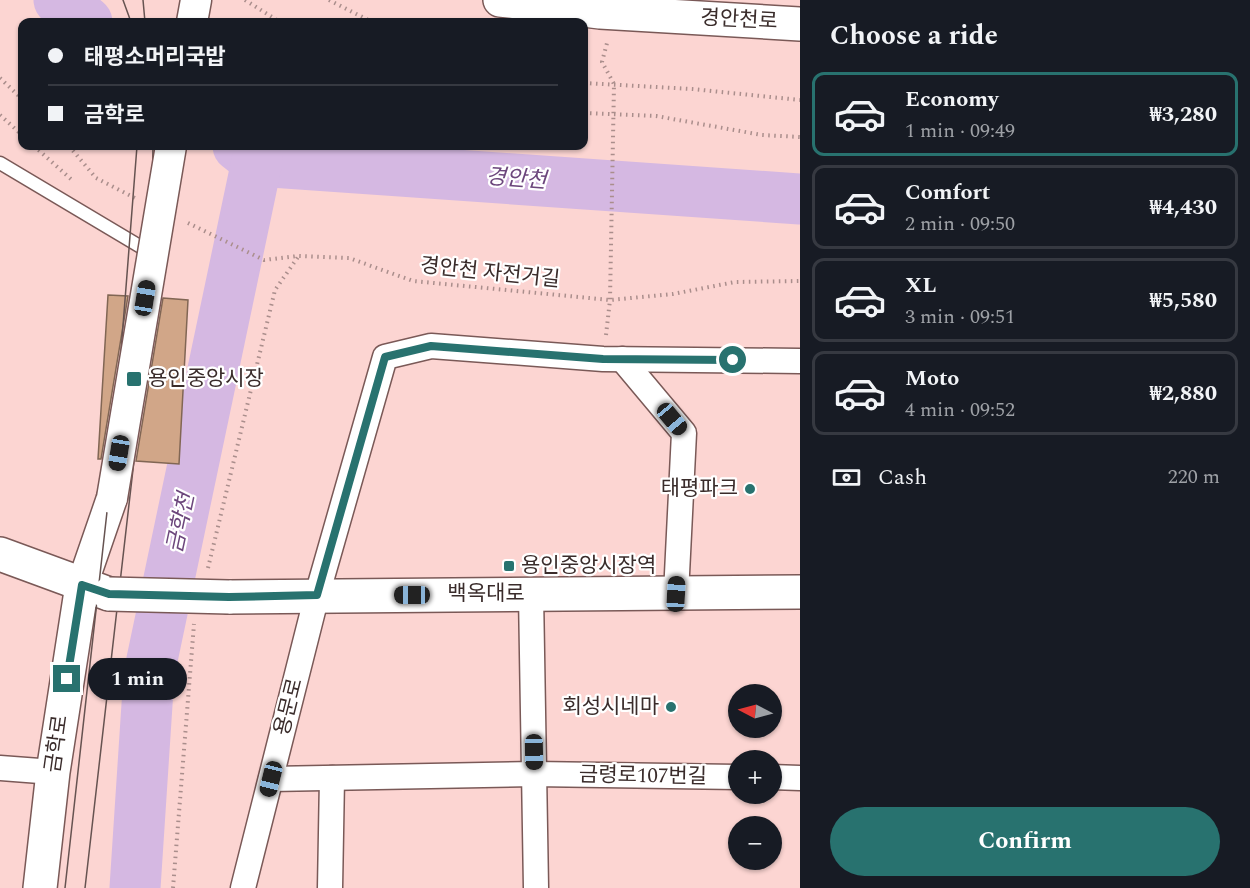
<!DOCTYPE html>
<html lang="en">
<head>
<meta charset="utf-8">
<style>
	:root { --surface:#171b24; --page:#242831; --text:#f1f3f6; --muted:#9ea1a6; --line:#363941; --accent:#28726f }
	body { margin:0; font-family:Spectral,"Noto Sans KR",serif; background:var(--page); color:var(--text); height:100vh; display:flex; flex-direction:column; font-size:22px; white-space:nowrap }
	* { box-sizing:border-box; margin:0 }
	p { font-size:20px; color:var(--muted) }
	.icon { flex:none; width:33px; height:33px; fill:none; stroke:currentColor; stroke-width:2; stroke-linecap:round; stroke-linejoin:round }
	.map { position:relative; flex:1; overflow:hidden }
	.details { display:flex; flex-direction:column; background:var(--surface); width:450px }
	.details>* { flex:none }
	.guide { position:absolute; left:18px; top:18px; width:570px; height:132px; border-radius:12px; box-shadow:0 2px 4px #0004; display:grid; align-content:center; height:132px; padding:0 30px; background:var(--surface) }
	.needle { width:39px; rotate:276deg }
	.fabs { position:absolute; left:728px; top:684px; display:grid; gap:12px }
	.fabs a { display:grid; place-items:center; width:54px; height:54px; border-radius:50%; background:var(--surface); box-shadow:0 2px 4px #0004; font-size:30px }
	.end { position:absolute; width:27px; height:27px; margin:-14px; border:8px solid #28726f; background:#fff; box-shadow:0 0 0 3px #fff }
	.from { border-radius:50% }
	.bubble { position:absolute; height:42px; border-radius:21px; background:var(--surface); box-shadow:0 2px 4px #0004; font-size:20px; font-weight:700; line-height:42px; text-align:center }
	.car { position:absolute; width:18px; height:36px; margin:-18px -9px; border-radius:8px; box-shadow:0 0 4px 2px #0007; background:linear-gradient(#222 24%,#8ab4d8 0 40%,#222 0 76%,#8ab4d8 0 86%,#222 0) }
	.guide b { display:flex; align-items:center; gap:21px; height:57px; font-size:22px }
	.guide b+b { border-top:2px solid var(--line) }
	.guide i { width:15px; height:15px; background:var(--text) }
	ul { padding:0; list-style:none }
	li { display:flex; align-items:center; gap:18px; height:84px; margin:0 12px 9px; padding:0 18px; border:3px solid var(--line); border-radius:12px }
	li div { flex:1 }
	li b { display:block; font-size:22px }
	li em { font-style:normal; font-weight:700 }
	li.selected { border-color:var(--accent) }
	li>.icon { width:54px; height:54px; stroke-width:1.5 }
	h2 { padding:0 30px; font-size:27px; line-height:72px }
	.pay { display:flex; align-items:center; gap:15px; height:66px; padding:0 30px; font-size:22px }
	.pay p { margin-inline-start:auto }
	.primary-button { display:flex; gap:12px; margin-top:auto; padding:12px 30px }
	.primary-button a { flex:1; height:69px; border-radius:36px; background:var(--accent); color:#fff; font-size:24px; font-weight:700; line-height:69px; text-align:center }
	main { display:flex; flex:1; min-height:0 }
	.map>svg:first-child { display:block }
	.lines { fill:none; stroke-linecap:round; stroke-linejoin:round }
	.river { stroke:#d5b8e2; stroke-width:51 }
	.building { fill:#d1a688; stroke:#816654; stroke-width:1.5 }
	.service-casing { stroke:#7a5957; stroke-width:15 }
	.minor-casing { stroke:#7a5957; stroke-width:27 }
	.tertiary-casing { stroke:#7a5957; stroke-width:33 }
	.secondary-casing { stroke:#7a5957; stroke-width:36 }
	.primary-casing { stroke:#7a5957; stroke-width:36 }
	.path { stroke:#aa8e8c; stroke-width:4; stroke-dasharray:1.5 4.5; stroke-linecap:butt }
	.service { stroke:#fff; stroke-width:12 }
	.minor { stroke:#fff; stroke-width:24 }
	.tertiary { stroke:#fff; stroke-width:30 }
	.secondary { stroke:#fff; stroke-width:33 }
	.primary { stroke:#fff; stroke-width:33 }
	.tram { stroke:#665351; stroke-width:1.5 }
	.tertiary-bridge-casing { stroke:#7a5957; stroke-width:33; stroke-linecap:butt }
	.primary-bridge-casing { stroke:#7a5957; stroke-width:36; stroke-linecap:butt }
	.tertiary-bridge { stroke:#fff; stroke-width:30 }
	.primary-bridge { stroke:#fff; stroke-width:33 }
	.route { stroke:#28726f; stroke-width:8 }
	.poi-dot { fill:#28726f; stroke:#fff; stroke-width:2 }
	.labels { text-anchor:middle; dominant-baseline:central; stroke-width:4.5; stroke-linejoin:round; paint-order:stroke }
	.street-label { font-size:21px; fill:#3a2c2b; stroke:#fff }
	.poi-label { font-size:21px; fill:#3a2c2b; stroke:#fff; text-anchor:start }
	.water-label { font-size:22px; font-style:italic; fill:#6c467c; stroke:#fff }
</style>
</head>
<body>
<main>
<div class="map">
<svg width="800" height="888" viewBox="0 0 800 888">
	<rect width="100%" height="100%" fill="#fcd5d2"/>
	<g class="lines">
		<!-- river -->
		<g class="river">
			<polyline points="59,0 87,22"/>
			<polyline points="238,146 257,161 800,199"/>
			<polyline points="135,888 149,674 257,161"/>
		</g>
	</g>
	<!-- building -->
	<g class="building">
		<polygon points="108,295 128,296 101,459 98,459"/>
		<polygon points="163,298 188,300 179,464 136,461"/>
	</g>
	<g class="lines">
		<!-- service casing -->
		<g class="service-casing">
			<polyline id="service" points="0,163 151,253"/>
		</g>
		<!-- minor casing -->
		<g class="minor-casing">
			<g id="minor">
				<polyline points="622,359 684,433 676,594"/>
				<polyline points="531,594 536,888"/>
				<polyline points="0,768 53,772"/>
				<polyline points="771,777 800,778"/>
				<polyline points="271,779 534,774 738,777"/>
				<polyline points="243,888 317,595 385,357 431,346 603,359 800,361"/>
				<polyline points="330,888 332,778"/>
			</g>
		</g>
		<!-- tertiary casing -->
		<g class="tertiary-casing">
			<g id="tertiary">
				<polyline points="192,22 196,0"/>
				<polyline points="82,585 112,498"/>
			</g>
		</g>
		<!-- secondary casing -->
		<g class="secondary-casing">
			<g id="secondary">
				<polyline points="500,0 600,12 800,24"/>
				<polyline points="40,888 53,772 82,585"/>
			</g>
		</g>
		<!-- primary casing -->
		<g class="primary-casing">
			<g id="primary">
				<polyline points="0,554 109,594"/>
				<polyline points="229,597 800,592"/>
			</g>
		</g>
		<!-- path -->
		<g class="path">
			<polyline points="245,0 280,22"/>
			<polyline points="329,0 372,22"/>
			<polyline points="0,78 22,99"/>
			<polyline points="584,83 692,89 800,100"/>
			<polyline points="584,113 656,116 762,135 800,137"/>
			<polyline points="0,115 22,135"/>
			<polyline points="34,146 73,181"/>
			<polyline points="69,146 96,178 135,198"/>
			<polyline points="188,223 264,260 298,256 349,258 413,281 610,300 673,294 735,282 800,281"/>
			<polyline points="606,335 610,300 614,84 602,62 607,43"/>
			<polyline points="208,568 275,290 298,257"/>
			<polyline points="173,888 194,624"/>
		</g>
		<!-- service -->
		<use href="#service" class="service"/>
		<!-- minor -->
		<use href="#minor" class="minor"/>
		<!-- tertiary -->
		<use href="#tertiary" class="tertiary"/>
		<!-- secondary -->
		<use href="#secondary" class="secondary"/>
		<!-- primary -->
		<use href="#primary" class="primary"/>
		<!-- tram -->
		<g class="tram">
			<polyline points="123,0 131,22"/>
			<polyline points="143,0 145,22"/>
			<polyline points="65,888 112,467 137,146"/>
			<polyline points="85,888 135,452 151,272 153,146"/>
		</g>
		<!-- tertiary-bridge casing -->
		<g class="tertiary-bridge-casing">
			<polyline id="tertiary-bridge" points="112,498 171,146"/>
		</g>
		<!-- primary-bridge casing -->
		<g class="primary-bridge-casing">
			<polyline id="primary-bridge" points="109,594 229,597"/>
		</g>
		<!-- tertiary-bridge -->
		<use href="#tertiary-bridge" class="tertiary-bridge"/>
		<!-- primary-bridge -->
		<use href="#primary-bridge" class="primary-bridge"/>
	</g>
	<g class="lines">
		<!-- route -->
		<polyline class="route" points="67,679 82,585 109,594 229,597 317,595 385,357 431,346 603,359 733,360"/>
	</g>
	<!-- markers -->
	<g class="poi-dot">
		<rect x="126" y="371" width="16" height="16" rx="3"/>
		<circle cx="750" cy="489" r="6"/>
		<rect x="503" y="560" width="12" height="12" rx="3"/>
		<circle cx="671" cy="707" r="6"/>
	</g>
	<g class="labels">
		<!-- street labels -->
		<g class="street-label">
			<text transform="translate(739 20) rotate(3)">경안천로</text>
			<text transform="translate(490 273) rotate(6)">경안천 자전거길</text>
			<text x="486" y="594">백옥대로</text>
			<text transform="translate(289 707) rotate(-76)">용문로</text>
			<text transform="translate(57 744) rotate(-82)">금학로</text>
			<text transform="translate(643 776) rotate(1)">금령로107번길</text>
		</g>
		<!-- poi labels -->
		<g class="poi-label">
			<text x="148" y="379">용인중앙시장</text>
			<text x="738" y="489" text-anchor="end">태평파크</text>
			<text x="521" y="566">용인중앙시장역</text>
			<text x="659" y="707" text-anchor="end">회성시네마</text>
		</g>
		<!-- water labels -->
		<g class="water-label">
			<text transform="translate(516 179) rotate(4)">경안천</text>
			<text transform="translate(181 523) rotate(-78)">금학천</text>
		</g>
	</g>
</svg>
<div class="fabs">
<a><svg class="needle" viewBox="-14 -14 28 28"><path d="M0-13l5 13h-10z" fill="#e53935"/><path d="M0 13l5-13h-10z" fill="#9ea1a6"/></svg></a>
<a>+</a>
<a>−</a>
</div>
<i class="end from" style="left:733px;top:360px"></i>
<i class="end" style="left:67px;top:679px"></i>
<div class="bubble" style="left:88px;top:658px;width:99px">1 min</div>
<i class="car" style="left:145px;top:298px;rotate:9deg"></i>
<i class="car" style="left:672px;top:419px;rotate:140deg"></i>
<i class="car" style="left:119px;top:453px;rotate:189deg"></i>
<i class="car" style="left:676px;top:594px;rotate:3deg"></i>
<i class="car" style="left:412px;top:595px;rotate:270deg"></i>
<i class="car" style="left:534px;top:752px;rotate:179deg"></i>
<i class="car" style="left:271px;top:779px;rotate:194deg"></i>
<div class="guide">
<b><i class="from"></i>태평소머리국밥</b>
<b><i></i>금학로</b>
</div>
</div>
<section class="details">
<h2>Choose a ride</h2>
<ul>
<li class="selected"><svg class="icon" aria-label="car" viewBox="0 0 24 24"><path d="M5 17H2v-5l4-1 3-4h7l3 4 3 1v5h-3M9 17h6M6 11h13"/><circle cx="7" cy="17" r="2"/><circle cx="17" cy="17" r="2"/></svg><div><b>Economy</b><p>1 min · 09:49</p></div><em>₩3,280</em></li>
<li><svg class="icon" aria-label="car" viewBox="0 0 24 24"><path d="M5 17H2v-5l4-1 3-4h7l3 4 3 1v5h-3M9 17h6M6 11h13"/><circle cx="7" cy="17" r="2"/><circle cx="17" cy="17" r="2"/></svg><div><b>Comfort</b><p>2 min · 09:50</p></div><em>₩4,430</em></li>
<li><svg class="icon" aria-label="car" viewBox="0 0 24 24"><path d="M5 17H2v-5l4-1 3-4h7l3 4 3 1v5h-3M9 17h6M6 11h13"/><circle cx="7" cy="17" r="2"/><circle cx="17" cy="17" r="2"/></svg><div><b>XL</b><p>3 min · 09:51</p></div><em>₩5,580</em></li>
<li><svg class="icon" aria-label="car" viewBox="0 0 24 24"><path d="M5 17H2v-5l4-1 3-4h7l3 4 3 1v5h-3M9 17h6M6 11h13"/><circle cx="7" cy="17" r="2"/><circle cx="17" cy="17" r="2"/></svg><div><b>Moto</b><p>4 min · 09:52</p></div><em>₩2,880</em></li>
</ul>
<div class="pay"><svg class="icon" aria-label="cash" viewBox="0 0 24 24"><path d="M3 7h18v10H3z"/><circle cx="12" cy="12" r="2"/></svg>Cash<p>220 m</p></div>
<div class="primary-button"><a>Confirm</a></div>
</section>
</main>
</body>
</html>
